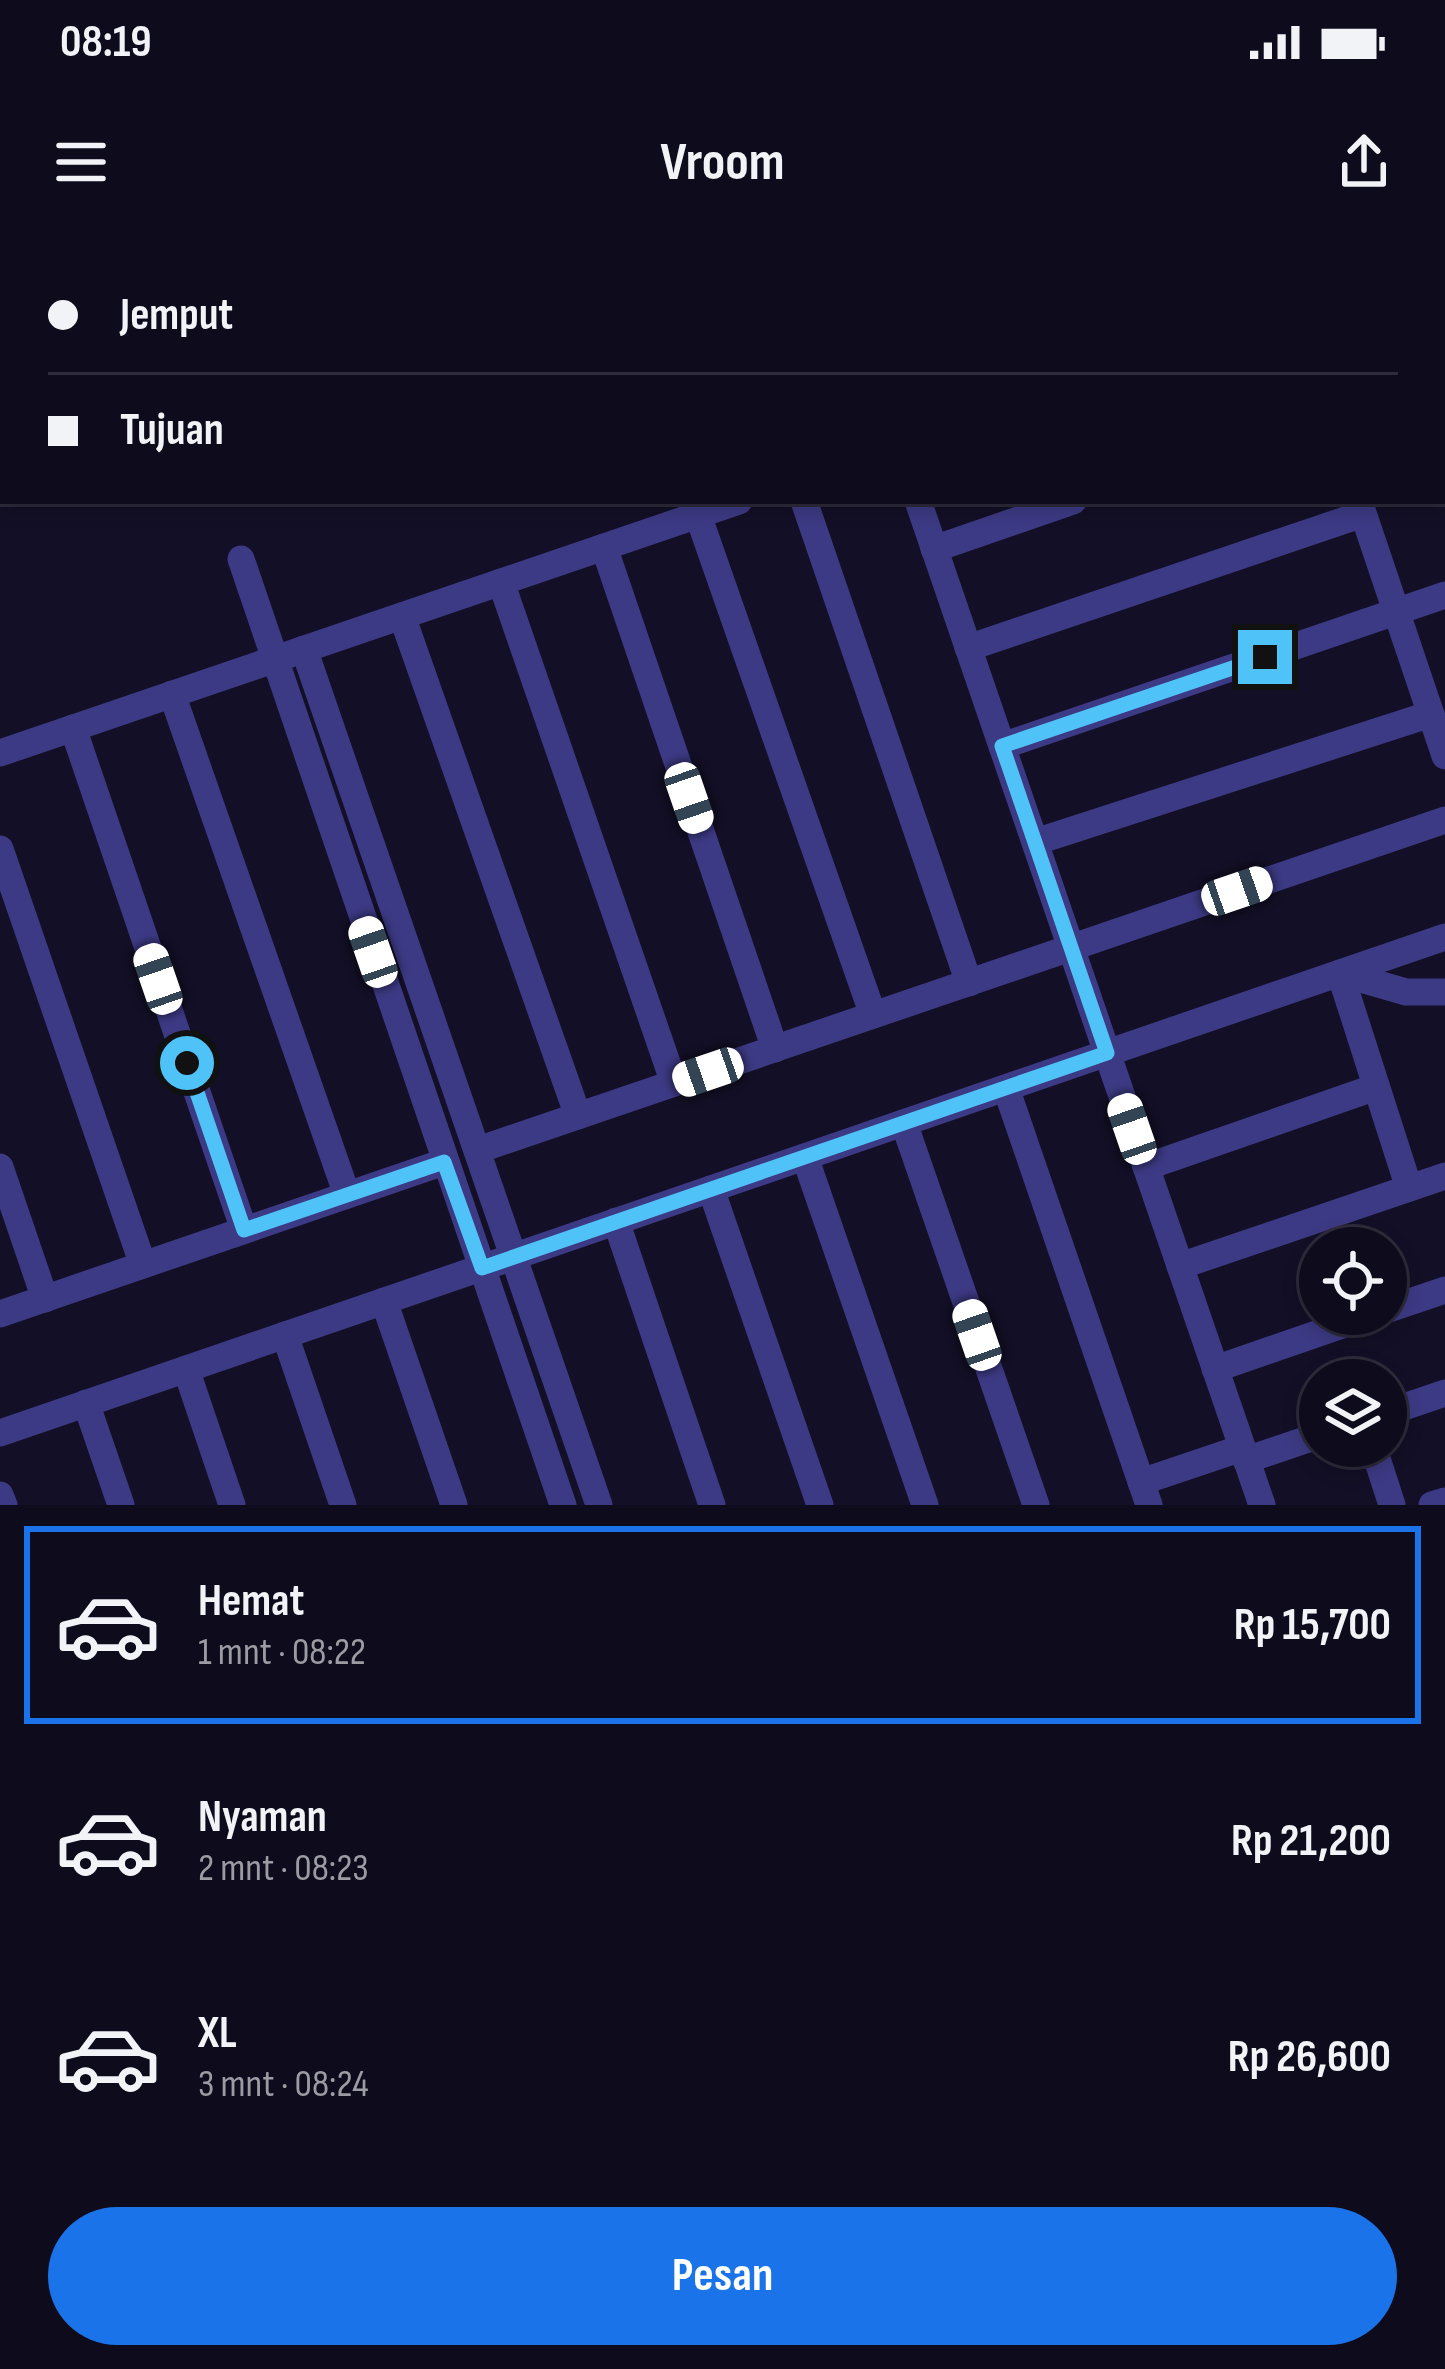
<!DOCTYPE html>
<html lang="id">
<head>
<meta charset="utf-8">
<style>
	:root { --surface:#0e0b1c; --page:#1c1929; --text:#f1f3f6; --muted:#9b9ba3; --line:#2e2b3b; --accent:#1a73e8 }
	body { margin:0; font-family:"Sofia Sans Condensed",sans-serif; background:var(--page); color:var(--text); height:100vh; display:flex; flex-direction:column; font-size:45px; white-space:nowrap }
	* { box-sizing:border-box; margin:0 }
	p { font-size:39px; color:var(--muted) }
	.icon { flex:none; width:66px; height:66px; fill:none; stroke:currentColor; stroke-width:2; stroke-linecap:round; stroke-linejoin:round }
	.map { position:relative; height:1265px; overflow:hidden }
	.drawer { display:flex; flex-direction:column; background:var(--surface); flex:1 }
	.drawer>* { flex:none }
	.top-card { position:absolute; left:0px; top:0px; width:1446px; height:264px; box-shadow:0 6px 18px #0003,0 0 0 3px var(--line); display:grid; align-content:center; height:264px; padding:0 48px; background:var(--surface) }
	.fabs { position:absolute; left:1299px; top:987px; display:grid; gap:24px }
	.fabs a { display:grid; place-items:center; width:108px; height:108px; border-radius:50%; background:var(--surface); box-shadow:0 6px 18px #0003,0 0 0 3px var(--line); font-size:60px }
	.end { position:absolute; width:54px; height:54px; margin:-27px; border:15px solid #4fc3f7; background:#111; box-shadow:0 0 0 6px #111 }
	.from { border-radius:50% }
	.car { position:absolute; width:36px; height:72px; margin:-36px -18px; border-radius:15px; box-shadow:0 0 9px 3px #0007; background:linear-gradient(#fff 24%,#345 0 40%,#fff 0 76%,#345 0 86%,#fff 0) }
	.top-card b { display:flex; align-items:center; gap:42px; height:114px; font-size:45px }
	.top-card b+b { border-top:3px solid var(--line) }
	.top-card i { width:30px; height:30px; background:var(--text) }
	ul { padding:21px 0 0; list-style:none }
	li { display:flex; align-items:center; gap:36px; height:198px; margin:0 24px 18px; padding:0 24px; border:6px solid transparent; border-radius:0px }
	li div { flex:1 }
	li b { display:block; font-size:45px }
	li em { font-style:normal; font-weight:700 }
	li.on { border-color:var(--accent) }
	li>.icon { width:108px; height:108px; stroke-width:1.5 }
	.action { display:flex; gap:24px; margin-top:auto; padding:24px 48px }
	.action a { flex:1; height:138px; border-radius:72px; background:var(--accent); color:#fff; font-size:48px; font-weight:700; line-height:138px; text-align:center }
	.status { display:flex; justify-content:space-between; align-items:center; height:84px; padding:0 60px; background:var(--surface); direction:ltr }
	.status svg { height:33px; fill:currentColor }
	header { display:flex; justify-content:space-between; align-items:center; height:156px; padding:0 48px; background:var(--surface); font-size:54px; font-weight:700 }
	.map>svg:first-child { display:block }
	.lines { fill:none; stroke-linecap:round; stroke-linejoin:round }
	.street { stroke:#3d3a85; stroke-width:27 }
	.route { stroke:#4fc3f7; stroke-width:15 }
</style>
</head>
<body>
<div class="status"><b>08:19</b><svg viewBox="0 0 49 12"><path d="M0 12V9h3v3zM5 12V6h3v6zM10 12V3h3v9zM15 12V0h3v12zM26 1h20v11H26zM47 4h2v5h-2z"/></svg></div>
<header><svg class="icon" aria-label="menu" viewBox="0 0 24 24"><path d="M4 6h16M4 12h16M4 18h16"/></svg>Vroom<svg class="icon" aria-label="share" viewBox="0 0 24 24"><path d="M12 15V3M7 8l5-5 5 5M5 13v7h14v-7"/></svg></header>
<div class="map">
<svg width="1445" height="1265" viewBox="0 0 1445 1265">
	<rect width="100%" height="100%" fill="#130f26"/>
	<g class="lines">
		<!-- street -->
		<g class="street">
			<polyline points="1270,0 1271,3"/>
			<polyline points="515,3 523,0"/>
			<polyline points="833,3 841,0"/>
			<polyline points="1158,3 1167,0"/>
			<polyline points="1443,142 1445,141"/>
			<polyline points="1443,166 1445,172"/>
			<polyline points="804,261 969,743"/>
			<polyline points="918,261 1262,1265"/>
			<polyline points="1359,261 1445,516"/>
			<polyline points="698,275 873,775"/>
			<polyline points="604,307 775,809"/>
			<polyline points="934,309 1073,261"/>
			<polyline points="241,319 563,1265"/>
			<polyline points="501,342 674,843"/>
			<polyline points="402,376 578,876"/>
			<polyline points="968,408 1363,274"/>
			<polyline points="304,409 599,1265"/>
			<polyline points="172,454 347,955"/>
			<polyline points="73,488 244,990"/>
			<polyline points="1002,506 1445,355"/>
			<polyline points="0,513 739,261"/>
			<polyline points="1035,602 1431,474"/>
			<polyline points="0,609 143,1025"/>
			<polyline points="1340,733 1409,948"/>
			<polyline points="1340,733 1406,752 1445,752"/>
			<polyline points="1006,848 1149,1265"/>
			<polyline points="904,883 1036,1265"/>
			<polyline points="478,910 1445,580"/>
			<polyline points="805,917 925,1265"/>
			<polyline points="0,927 45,1059"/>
			<polyline points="1146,927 1376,847"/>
			<polyline points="711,949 820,1265"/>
			<polyline points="616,981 712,1265"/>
			<polyline points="1180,1026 1445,936"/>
			<polyline points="384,1061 454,1265"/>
			<polyline points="1386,1070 1445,1050"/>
			<polyline points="0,1074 444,922"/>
			<polyline points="285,1095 343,1265"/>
			<polyline points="186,1129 232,1265"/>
			<polyline points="1215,1129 1374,1074"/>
			<polyline points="86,1163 121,1265"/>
			<polyline points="1386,1173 1445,1153"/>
			<polyline points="0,1193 1445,697"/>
			<polyline points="1373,1206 1392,1265"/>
			<polyline points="1246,1220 1320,1195"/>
			<polyline points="1141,1242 1242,1208"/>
			<polyline points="0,1255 4,1265"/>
			<polyline points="1432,1265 1445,1261"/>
		</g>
	</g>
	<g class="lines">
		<!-- route -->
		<polyline class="route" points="187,823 244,990 444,922 482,1028 1107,813 1002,506 1265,417"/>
	</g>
</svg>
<div class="fabs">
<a><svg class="icon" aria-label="locate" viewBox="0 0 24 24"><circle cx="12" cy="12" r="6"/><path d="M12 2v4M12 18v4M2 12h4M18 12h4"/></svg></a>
<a><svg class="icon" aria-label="layers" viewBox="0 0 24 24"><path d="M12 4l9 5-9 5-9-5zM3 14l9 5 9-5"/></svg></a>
</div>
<i class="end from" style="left:187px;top:823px"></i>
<i class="end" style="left:1265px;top:417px"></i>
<i class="car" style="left:689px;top:558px;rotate:161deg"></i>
<i class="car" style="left:1237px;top:651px;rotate:71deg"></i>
<i class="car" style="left:373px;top:712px;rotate:341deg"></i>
<i class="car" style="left:158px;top:739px;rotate:341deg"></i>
<i class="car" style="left:708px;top:832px;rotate:251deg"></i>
<i class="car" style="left:1132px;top:889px;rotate:341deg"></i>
<i class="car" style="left:977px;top:1095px;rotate:341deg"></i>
<div class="top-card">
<b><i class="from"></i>Jemput</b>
<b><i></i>Tujuan</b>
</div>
</div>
<section class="drawer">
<ul>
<li class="on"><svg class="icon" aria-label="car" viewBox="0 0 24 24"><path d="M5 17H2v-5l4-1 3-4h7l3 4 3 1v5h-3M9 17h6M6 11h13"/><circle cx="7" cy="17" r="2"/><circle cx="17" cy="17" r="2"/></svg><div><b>Hemat</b><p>1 mnt · 08:22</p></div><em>Rp 15,700</em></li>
<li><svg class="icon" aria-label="car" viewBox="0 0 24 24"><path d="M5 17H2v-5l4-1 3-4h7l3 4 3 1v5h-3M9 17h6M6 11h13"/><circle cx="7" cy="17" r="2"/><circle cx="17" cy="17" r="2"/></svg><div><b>Nyaman</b><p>2 mnt · 08:23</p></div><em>Rp 21,200</em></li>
<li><svg class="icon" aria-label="car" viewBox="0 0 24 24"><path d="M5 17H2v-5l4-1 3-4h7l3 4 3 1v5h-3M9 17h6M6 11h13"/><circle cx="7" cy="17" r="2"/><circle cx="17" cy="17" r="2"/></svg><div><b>XL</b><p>3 mnt · 08:24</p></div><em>Rp 26,600</em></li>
</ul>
<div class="action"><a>Pesan</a></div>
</section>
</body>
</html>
